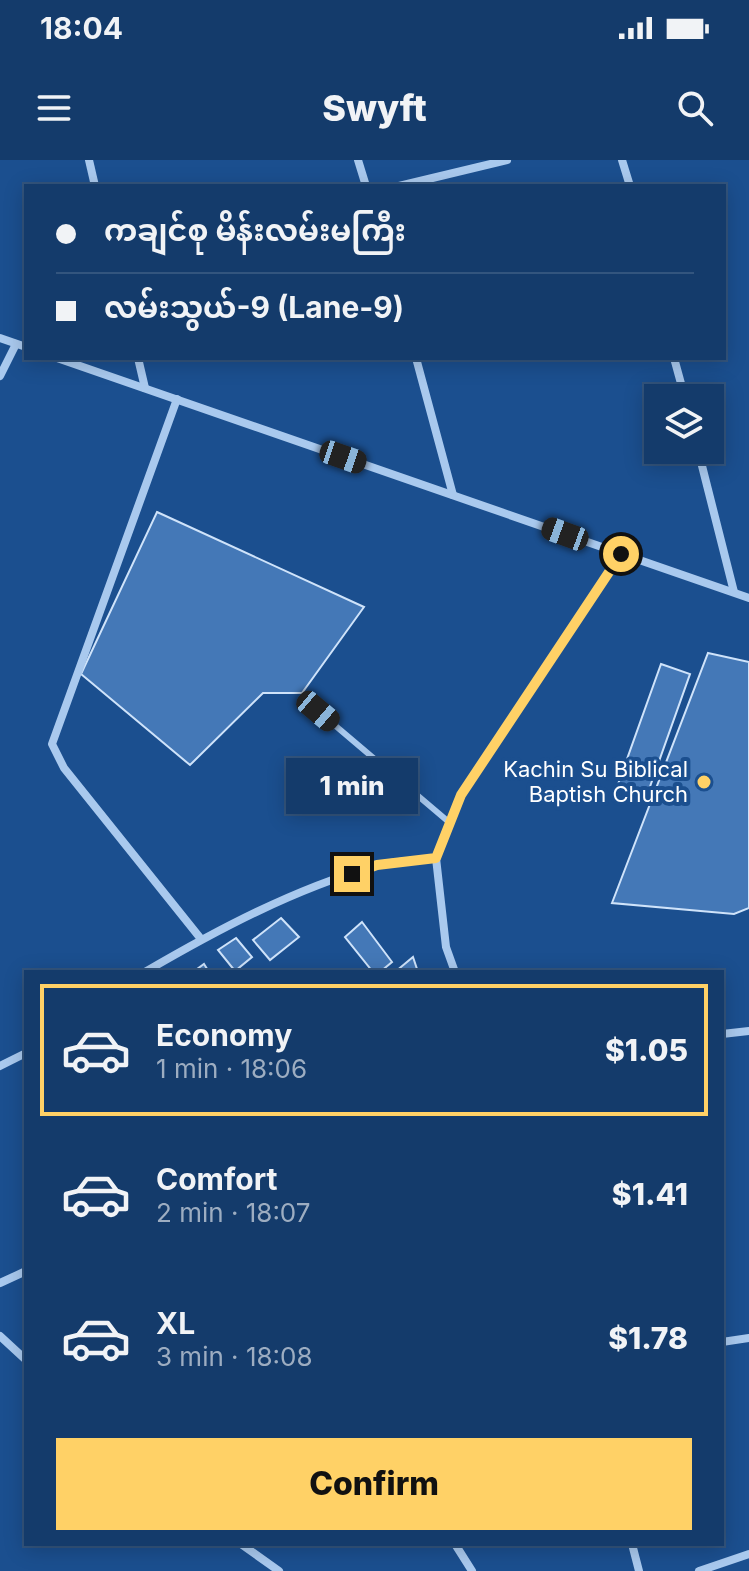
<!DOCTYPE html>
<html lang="en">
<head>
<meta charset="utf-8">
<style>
	:root { --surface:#143b6b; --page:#1d4271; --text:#f1f3f6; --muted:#9dadc1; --line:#33557e; --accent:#ffd166 }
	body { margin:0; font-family:Inter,"Noto Sans Myanmar",sans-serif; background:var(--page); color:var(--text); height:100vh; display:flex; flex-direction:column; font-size:30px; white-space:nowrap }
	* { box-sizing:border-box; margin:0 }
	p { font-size:26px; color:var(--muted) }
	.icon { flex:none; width:44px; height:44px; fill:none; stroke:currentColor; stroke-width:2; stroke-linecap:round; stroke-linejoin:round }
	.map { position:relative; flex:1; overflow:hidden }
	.sheet { position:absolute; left:24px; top:810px; width:700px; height:576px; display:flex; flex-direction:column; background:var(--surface); border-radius:0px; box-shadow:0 4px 20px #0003,0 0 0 2px var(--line) }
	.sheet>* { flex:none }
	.banner { position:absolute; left:24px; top:24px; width:702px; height:176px; border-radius:0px; box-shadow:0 4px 20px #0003,0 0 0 2px var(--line); display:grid; align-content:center; height:176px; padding:0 32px; background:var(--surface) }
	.fabs { position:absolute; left:644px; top:224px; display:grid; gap:16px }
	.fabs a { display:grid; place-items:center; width:80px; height:80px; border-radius:0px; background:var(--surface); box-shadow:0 4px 20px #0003,0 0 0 2px var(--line); font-size:40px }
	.end { position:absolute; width:36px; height:36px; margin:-18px; border:10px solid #ffd166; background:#111; box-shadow:0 0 0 4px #111 }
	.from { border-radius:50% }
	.bubble { position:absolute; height:56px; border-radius:0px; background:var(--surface); box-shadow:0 4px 20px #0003,0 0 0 2px var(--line); font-size:26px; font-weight:800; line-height:56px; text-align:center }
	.car { position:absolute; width:24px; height:48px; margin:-24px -12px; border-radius:10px; box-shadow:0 0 6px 2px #0007; background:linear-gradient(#222 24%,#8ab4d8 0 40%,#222 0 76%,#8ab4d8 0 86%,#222 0) }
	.banner b { display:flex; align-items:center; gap:28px; height:76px; font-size:30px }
	.banner b+b { border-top:2px solid var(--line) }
	.banner i { width:20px; height:20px; background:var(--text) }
	ul { padding:14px 0 0; list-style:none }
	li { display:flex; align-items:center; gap:24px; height:132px; margin:0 16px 12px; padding:0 16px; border:4px solid transparent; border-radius:0px }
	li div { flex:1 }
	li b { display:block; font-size:30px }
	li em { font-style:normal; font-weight:800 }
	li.active { border-color:var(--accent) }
	li>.icon { width:72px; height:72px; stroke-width:1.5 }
	.primary-button { display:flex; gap:16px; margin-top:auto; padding:16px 32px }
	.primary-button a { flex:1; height:92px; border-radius:0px; background:var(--accent); color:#111; font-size:32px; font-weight:800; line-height:92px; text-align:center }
	.status { display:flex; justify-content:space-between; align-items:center; height:56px; padding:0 40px; background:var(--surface); direction:ltr }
	.status svg { height:22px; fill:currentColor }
	header { display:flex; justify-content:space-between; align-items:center; height:104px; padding:0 32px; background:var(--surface); font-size:36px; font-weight:800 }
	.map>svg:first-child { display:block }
	.building { fill:#4478b7; stroke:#cfe3fa; stroke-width:2 }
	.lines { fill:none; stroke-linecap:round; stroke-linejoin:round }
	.lane { stroke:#a9c9ee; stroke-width:6 }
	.street { stroke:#a9c9ee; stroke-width:8 }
	.route { stroke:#ffd166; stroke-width:10 }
	.poi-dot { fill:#ffd166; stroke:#1b4f8f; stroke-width:3 }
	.labels { text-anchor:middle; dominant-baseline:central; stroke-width:8; stroke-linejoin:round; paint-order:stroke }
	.poi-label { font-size:22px; fill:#fff; stroke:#1b4f8f; text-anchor:end }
</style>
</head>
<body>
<div class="status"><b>18:04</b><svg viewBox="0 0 49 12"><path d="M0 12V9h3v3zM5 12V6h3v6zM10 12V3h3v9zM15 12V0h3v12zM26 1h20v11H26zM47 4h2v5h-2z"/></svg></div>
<header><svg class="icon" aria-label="menu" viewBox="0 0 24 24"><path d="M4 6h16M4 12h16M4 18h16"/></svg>Swyft<svg class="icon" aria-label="search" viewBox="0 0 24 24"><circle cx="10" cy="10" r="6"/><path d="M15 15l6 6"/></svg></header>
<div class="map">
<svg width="749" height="1411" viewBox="0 0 749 1411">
	<rect width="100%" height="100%" fill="#1b4f8f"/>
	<!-- building -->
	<g class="building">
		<polygon points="157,352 364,447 302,533 263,533 190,605 81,514"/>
		<polygon points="708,493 749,502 749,748 734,754 612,743"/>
		<polygon points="661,504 690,514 647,635 617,627"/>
		<polygon points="281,758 299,777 270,800 253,780"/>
		<polygon points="362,762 392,802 380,812 373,812 345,777"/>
		<polygon points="236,778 252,797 235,811 218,790"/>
		<polygon points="413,797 418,812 395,812"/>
		<polygon points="204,804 209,812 193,812"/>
	</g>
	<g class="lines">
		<!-- lane -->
		<polyline class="lane" points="318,551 450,663"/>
		<!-- street -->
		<g class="street">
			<polyline points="89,0 95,26"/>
			<polyline points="358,0 366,26"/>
			<polyline points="622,0 630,26"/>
			<polyline points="399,26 507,0"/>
			<polyline points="0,178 26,187"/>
			<polyline points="57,198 749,438"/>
			<polyline points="138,198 145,228"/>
			<polyline points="416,198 453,335"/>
			<polyline points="674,198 685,238"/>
			<polyline points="0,216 16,184"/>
			<polyline points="177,239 52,584 64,608 201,779"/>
			<polyline points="698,290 734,432"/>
			<path d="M145,812C217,770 294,729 375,706C394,701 416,701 436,698"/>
			<polyline points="455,812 446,787 436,698 461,635 621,394"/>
			<polyline points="722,874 749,871"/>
			<polyline points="0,906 26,893"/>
			<polyline points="0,1123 26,1111"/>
			<polyline points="0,1176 26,1200"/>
			<polyline points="722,1182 749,1178"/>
			<polyline points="241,1384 279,1411"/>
			<polyline points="455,1384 472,1411"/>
			<polyline points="632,1384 639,1411"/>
			<polyline points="699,1411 749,1394"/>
		</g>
	</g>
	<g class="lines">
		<!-- route -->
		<polyline class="route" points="352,714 377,705 436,698 461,635 621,394"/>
	</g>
	<!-- markers -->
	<circle class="poi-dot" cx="704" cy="622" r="8"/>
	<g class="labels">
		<!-- poi labels -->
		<g class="poi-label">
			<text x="688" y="609">Kachin Su Biblical<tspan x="688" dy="25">Baptish Church</tspan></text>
		</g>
	</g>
</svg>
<div class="fabs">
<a><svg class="icon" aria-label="layers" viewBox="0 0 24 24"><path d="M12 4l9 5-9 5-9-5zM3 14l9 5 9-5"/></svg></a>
</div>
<i class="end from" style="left:621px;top:394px"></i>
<i class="end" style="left:352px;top:714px"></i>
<div class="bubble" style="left:286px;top:598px;width:132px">1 min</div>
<i class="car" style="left:343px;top:297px;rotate:109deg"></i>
<i class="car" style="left:565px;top:374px;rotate:290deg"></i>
<i class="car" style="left:318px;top:551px;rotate:130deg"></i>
<div class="banner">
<b><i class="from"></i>ကချင်စု မိန်းလမ်းမကြီး</b>
<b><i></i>လမ်းသွယ်-9 (Lane-9)</b>
</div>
<section class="sheet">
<ul>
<li class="active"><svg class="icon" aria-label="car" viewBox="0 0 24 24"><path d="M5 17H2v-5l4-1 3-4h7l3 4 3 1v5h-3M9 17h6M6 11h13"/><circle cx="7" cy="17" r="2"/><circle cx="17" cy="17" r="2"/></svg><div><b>Economy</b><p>1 min · 18:06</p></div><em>$1.05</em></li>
<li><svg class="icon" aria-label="car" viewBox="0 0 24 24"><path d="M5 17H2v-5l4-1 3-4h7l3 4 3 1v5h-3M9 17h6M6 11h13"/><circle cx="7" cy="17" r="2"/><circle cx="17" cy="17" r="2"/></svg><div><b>Comfort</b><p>2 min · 18:07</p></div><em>$1.41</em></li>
<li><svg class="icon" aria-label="car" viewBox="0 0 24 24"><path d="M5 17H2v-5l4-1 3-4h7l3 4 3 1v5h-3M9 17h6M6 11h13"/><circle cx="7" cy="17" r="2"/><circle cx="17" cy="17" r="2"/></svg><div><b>XL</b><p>3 min · 18:08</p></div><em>$1.78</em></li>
</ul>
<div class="primary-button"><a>Confirm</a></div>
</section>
</div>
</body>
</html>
